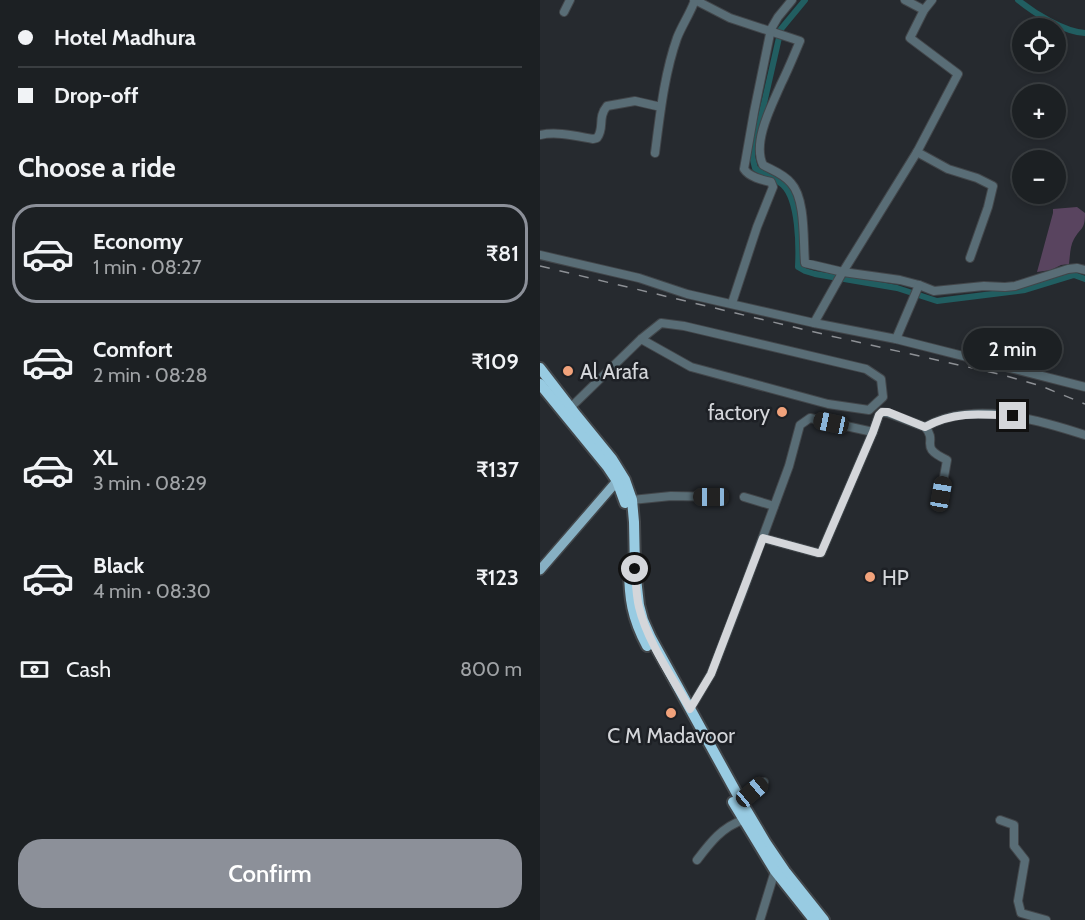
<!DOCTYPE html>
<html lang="en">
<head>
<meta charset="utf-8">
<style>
	:root { --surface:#1c2023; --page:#292d30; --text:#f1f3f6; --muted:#a0a3a6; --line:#3a3e41; --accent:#8c9099 }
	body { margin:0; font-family:Cabin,sans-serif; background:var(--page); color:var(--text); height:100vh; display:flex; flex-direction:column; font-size:22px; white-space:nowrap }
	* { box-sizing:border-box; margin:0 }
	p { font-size:20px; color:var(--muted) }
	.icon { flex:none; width:33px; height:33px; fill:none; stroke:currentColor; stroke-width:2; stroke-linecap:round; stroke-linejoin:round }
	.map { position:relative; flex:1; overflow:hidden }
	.details { display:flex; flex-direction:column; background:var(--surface); width:540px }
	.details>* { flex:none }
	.top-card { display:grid; align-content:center; height:132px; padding:0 18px; background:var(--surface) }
	.fabs { position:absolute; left:472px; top:18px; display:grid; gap:12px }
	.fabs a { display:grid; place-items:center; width:54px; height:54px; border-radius:50%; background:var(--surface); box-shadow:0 3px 9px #0003,0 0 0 2px var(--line); font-size:30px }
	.end { position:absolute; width:27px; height:27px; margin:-14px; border:8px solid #d4d6da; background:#111; box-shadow:0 0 0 3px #111 }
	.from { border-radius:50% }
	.bubble { position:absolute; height:42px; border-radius:21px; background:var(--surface); box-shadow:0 3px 9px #0003,0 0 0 2px var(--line); font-size:20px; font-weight:600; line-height:42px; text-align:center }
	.car { position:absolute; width:18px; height:36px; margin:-18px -9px; border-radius:8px; box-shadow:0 0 4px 2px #0007; background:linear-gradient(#222 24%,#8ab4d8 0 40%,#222 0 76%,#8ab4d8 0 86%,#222 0) }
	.top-card b { display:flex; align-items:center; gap:21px; height:57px; font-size:22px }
	.top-card b+b { border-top:2px solid var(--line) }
	.top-card i { width:15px; height:15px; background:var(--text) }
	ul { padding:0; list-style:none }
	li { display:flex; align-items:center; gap:18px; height:99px; margin:0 12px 9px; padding:0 6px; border:3px solid transparent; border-radius:24px }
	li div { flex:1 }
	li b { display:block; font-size:22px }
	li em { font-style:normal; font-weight:600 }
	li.selected { border-color:var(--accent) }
	li>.icon { width:54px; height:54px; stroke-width:1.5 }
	h2 { padding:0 18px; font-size:27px; line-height:72px }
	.pay { display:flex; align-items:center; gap:15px; height:66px; padding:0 18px; font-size:22px }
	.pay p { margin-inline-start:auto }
	.action { display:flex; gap:12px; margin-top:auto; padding:12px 18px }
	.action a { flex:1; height:69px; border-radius:24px; background:var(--accent); color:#fff; font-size:24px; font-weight:600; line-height:69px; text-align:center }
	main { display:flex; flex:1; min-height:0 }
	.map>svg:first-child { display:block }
	.park { fill:#59445f }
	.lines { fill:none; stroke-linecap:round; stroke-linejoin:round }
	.canal { stroke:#215e61; stroke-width:6 }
	.minor-casing { stroke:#42464a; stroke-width:10 }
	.major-casing { stroke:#42464a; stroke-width:12 }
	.highway-casing { stroke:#42464a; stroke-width:14 }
	.minor { stroke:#596d76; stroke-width:8 }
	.major { stroke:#87b0c3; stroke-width:9 }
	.highway { stroke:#98cbe2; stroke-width:10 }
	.rail { stroke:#8d9095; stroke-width:1.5; stroke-dasharray:10 10; stroke-linecap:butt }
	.route { stroke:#d4d6da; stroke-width:8 }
	.poi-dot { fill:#f1a27b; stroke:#1d2025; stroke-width:2 }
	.labels { text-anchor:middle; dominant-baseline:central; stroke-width:5; stroke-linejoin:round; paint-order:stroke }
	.poi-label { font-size:21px; fill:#d4d6da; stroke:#1d2025; text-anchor:start }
</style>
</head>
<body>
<main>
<section class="details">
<div class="top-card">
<b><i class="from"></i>Hotel Madhura</b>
<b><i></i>Drop-off</b>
</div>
<h2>Choose a ride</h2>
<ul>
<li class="selected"><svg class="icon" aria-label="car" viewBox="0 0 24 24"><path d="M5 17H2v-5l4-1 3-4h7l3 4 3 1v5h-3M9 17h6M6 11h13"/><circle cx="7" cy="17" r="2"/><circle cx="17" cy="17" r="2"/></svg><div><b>Economy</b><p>1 min · 08:27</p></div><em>₹81</em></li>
<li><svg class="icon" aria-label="car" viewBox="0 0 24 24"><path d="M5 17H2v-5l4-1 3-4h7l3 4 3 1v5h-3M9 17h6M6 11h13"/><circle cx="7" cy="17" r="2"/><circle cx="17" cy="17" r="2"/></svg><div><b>Comfort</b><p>2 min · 08:28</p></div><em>₹109</em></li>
<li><svg class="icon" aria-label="car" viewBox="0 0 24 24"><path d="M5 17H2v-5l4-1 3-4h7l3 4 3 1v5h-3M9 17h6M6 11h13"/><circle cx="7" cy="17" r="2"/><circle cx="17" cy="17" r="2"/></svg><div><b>XL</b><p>3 min · 08:29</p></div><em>₹137</em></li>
<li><svg class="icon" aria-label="car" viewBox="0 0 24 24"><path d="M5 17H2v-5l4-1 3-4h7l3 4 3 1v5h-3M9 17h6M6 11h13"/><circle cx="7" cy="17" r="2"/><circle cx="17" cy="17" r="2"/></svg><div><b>Black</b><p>4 min · 08:30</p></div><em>₹123</em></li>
</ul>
<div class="pay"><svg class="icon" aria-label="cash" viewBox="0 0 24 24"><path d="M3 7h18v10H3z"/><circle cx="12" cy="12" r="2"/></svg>Cash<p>800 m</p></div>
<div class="action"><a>Confirm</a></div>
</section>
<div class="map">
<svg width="545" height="920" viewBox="0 0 545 920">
	<rect width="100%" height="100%" fill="#262a2f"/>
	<!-- park -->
	<path class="park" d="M537,207L545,213C545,230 541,227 534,239C530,246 530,256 529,264L521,265L511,270L497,272L513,213V209Z"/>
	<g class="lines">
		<!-- canal -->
		<g class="canal">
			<path d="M265,0L241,29L212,156L215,168C223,174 235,178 243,185C259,200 259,247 258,267L265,271L275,274L357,288L397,301L485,290L534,275L545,279"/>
			<path d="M478,0C494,13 524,32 545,33"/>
		</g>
		<!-- minor casing -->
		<g class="minor-casing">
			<g id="minor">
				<path d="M155,0L190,18L260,41C254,55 248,70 241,84C232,105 212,142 223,165C232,170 244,174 251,183C266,199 263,242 265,263L303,272L360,280L379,285L394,291L444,286L465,287L475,286L528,269L537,268L545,270"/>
				<polyline points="365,0 384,10"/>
				<polyline points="24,12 30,0"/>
				<path d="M0,135C16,131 36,136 53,139L57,138C65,128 57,118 67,106L95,101L121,107"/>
				<polyline points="377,152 408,169 437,178 453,186 448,207 430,258"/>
				<path d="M115,153C120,115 124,75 137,38C142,25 150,14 155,0H154"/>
				<polyline points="0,255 99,278 147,294 274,323 356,339 545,387"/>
				<path d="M192,303L217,227L233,187L231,182C222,180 209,177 204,169L214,112L231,29L238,17L252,0"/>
				<polyline points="274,323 301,275 377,152 418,74 370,38 384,10 392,0"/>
				<polyline points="356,339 379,285"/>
				<polyline points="30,408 101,339 121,323 144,326 326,369 341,379 343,397 329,410 288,404 151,367 101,339"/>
				<path d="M385,427C433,400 496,419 545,435"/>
				<polyline points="204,497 234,506"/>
				<polyline points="92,500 131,496 182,497"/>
				<path d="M223,538L278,553H281L333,432L339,415L342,412L348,413L385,427C399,443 377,446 407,460L401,494"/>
				<polyline points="150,709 171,674 203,591 249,466 260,425 270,418 333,432"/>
				<polyline points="201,801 224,782"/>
				<polyline points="460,820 474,825 474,846 485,860 478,901 481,913 506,920"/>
				<path d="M157,860C170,843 182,827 203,820"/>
				<polyline points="220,920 235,871"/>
			</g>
		</g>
		<!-- major casing -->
		<g class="major-casing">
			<polyline id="major" points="0,570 77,481 83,480"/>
		</g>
		<!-- highway casing -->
		<g class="highway-casing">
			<g id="highway">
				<polyline points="0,368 37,416 72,459 85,480 92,500 94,522 95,569 99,605 103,620 111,638 201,801 226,843 245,871 284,920"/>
				<polyline points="0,384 67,466 77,481 85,503"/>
				<path d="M89,566C89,598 92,618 107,646"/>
				<polyline points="193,802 235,871 274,920"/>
			</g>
		</g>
		<!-- minor -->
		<use href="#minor" class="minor"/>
		<!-- major -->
		<use href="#major" class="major"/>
		<!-- highway -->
		<use href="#highway" class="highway"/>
		<!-- rail -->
		<polyline class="rail" points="0,266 291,336 463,375 501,386 545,404"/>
	</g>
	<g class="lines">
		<!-- route -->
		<path class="route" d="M95,569C96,582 96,595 99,607C107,641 133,678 150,709L171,674L223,538L278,553H281L333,432L339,415L342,412H348L385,427C414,411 441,414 473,416"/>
	</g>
	<!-- markers -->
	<g class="poi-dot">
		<circle cx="28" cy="371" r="6"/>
		<circle cx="242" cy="412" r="6"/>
		<circle cx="330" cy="577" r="6"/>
		<circle cx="131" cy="713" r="6"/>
	</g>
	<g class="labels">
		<!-- poi labels -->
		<g class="poi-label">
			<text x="40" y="371">Al Arafa</text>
			<text x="230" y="412" text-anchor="end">factory</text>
			<text x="342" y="577">HP</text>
			<text x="131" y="735" text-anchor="middle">C M Madavoor</text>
		</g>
	</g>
</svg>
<div class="fabs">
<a><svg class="icon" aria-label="locate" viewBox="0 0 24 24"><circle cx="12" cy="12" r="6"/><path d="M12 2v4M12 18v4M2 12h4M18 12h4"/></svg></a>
<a>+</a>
<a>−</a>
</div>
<i class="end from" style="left:95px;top:569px"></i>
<i class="end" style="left:473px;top:416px"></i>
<div class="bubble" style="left:423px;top:328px;width:99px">2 min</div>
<i class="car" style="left:291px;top:423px;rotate:282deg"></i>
<i class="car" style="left:401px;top:494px;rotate:10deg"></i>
<i class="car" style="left:171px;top:497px;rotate:270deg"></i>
<i class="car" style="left:212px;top:792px;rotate:50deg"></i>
</div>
</main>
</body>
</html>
